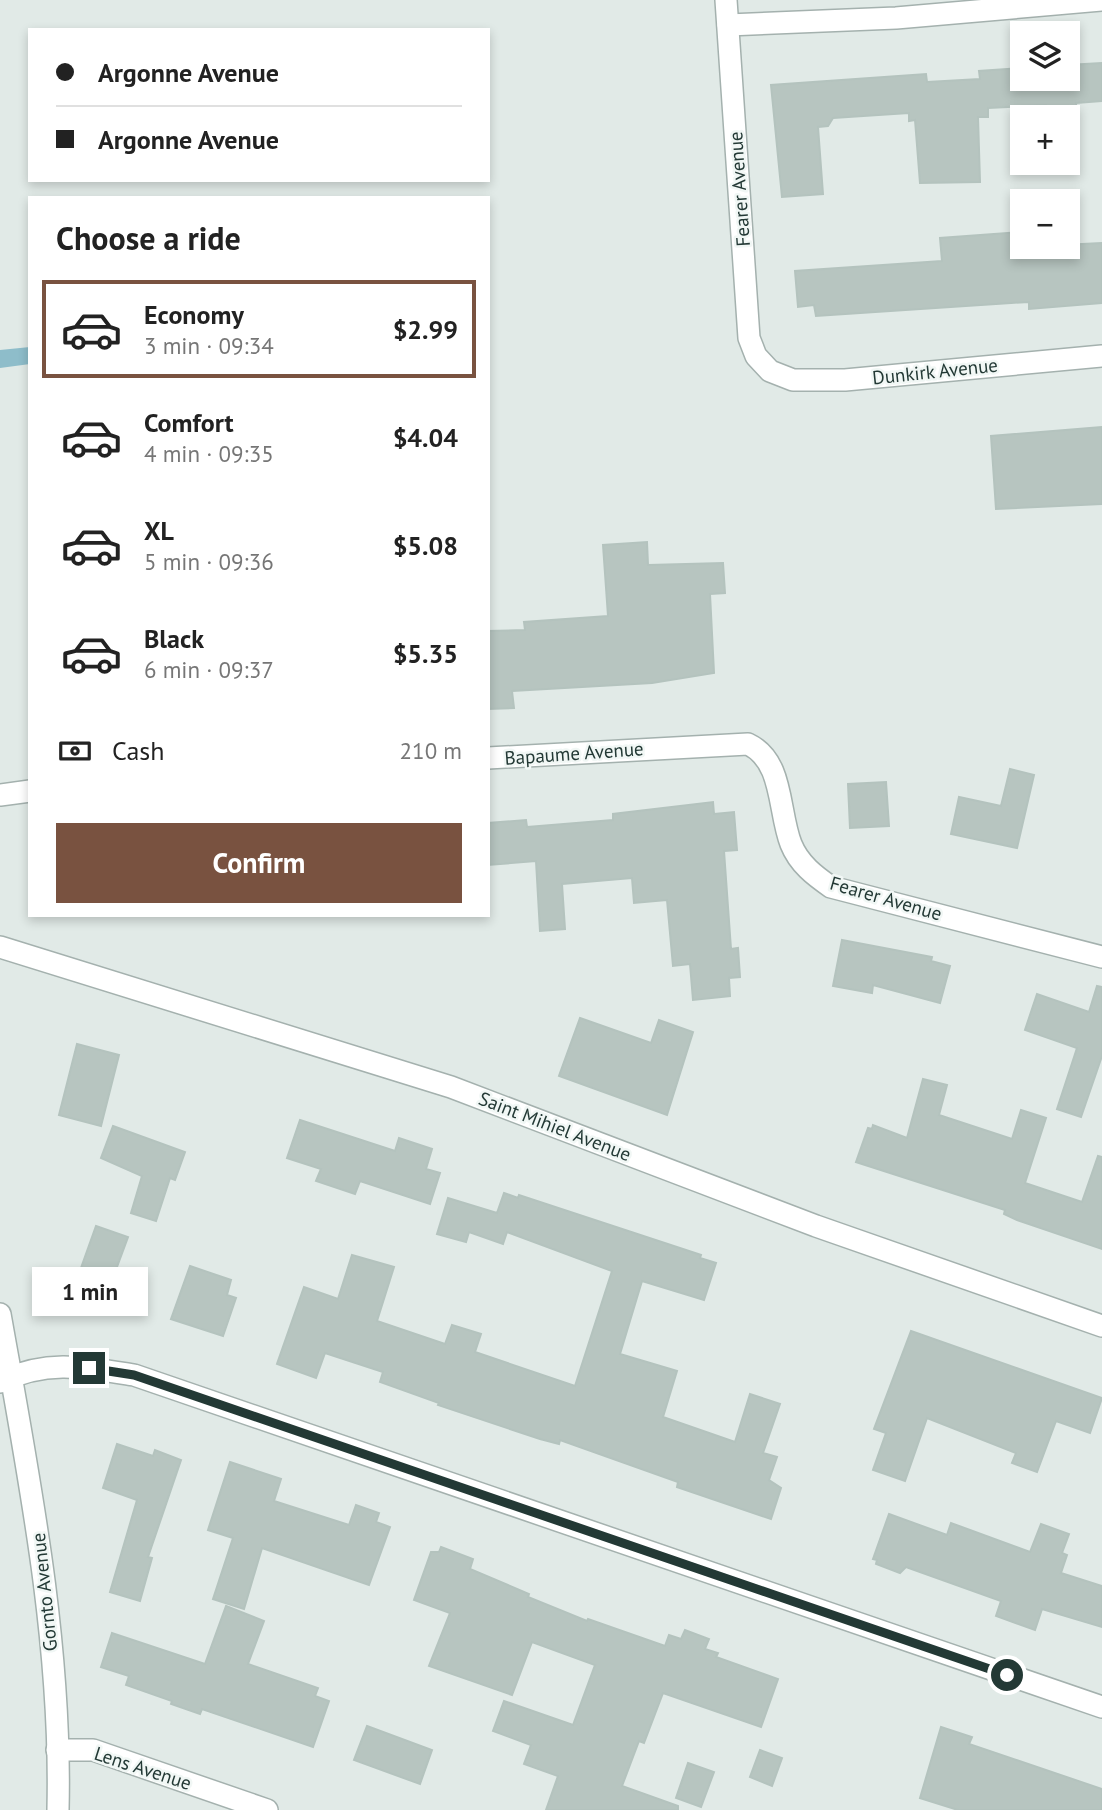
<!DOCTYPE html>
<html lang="en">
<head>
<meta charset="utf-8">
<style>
	:root { --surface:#fff; --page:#f2f2f2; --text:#222; --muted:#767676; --line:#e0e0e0; --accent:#795240 }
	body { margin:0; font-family:"PT Sans",sans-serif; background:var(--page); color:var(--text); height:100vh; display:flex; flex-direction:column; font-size:26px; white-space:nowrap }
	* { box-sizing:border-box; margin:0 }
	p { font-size:23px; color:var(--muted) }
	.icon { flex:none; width:38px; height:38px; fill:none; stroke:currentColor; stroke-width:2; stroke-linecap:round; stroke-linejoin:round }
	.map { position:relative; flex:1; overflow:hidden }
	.drawer { position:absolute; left:28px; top:196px; width:462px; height:721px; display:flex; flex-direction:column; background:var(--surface); border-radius:0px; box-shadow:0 4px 10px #0003 }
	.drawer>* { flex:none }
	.top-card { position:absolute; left:28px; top:28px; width:462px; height:154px; border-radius:0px; box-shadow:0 4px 10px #0003; display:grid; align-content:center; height:154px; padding:0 28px; background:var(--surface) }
	.controls { position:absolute; left:1010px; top:21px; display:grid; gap:14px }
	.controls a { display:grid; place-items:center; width:70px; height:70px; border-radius:0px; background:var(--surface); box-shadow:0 4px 10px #0003; font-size:35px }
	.end { position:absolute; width:32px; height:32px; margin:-16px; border:9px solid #233935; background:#fff; box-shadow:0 0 0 4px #fff }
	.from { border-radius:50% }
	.bubble { position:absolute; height:49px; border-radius:0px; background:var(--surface); box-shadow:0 4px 10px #0003; font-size:23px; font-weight:800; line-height:49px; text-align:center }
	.top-card b { display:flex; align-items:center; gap:24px; height:66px; font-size:26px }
	.top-card b+b { border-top:2px solid var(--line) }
	.top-card i { width:18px; height:18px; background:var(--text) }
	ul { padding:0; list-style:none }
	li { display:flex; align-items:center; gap:21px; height:98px; margin:0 14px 10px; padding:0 14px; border:4px solid transparent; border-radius:0px }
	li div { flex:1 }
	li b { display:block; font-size:26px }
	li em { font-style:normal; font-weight:800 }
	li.current { border-color:var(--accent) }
	li>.icon { width:63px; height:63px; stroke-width:1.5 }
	h2 { padding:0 28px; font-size:32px; line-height:84px }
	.pay { display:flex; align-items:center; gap:18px; height:77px; padding:0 28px; font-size:26px }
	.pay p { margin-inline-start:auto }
	.primary-button { display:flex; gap:14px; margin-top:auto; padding:14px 28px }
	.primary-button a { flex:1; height:80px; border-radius:0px; background:var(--accent); color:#fff; font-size:28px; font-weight:800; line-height:80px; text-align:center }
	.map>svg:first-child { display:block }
	.water { fill:#8ebdca }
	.building { fill:#b7c5c0; stroke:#b4c3be; stroke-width:2 }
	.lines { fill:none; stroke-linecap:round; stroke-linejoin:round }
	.minor-casing { stroke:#a4b1ae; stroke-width:24 }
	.minor { stroke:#fff; stroke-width:21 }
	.route { stroke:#233935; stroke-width:9 }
	.labels { text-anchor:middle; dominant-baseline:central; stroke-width:5; stroke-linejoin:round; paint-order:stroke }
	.street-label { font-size:19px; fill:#233935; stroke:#f1f7f5 }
</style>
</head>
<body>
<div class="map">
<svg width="1102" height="1810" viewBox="0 0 1102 1810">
	<rect width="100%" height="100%" fill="#e1eae7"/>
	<!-- water -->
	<polygon class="water" points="30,347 30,364 0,368 0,350"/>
	<!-- building -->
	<g class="building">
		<polygon points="1102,63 1102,101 1076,103 1077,117 1046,117 1046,105 988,108 988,117 978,117 980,182 920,183 915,120 909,121 909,113 833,118 828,126 818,127 823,194 782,197 771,85 926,74 927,82 980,79 979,71 1022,68 1022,79 1068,79 1068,65"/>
		<polygon points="1022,232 1022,247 1102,243 1102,303 1029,309 1029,302 1011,303 816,316 814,305 798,307 795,271 942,261 940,238"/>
		<polygon points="1102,427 1102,504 996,509 991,436"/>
		<polygon points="647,542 648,565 723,563 725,593 710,594 714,673 652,683 512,691 514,708 488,709 488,631 525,630 524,622 608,616 603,545"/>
		<polygon points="1010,769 1034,775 1017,848 951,834 959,797 1001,806"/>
		<polygon points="886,782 889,826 850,828 848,784"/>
		<polygon points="713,802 714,814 734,812 737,850 724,851 731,949 738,948 740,977 729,978 730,996 693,1000 690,964 673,966 667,900 634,903 632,878 562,884 565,929 540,931 536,861 488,865 488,823 526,820 527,827 613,820 613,814"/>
		<polygon points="842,940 932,957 931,961 950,966 940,1003 873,985 872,993 833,986"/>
		<polygon points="1097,986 1102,987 1102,1056 1081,1117 1057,1109 1077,1048 1025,1030 1037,994 1089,1012"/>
		<polygon points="580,1018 651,1043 659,1020 693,1032 667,1115 559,1076"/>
		<polygon points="77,1044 119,1055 101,1126 59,1115"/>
		<polygon points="923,1079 947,1085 939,1115 1012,1139 1021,1110 1046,1118 1025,1183 1082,1202 1098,1156 1102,1157 1102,1249 1017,1220 1004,1214 1005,1210 856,1162 868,1128 872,1129 873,1125 907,1138"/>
		<polygon points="300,1120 395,1151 399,1138 432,1149 426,1169 440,1173 430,1204 360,1181 355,1194 316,1181 321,1169 287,1158"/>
		<polygon points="113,1126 185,1152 175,1180 170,1178 156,1221 131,1213 142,1176 101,1158"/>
		<polygon points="504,1193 518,1198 519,1195 701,1255 700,1258 716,1263 704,1300 642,1281 620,1354 677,1371 663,1417 735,1442 750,1394 780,1404 763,1453 777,1457 769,1480 781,1488 771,1519 677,1487 678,1482 560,1440 559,1444 540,1439 438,1405 439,1403 380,1382 383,1372 325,1353 316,1378 277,1364 304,1287 338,1299 352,1255 394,1267 377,1321 445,1344 452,1325 481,1334 475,1352 575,1386 612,1271 507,1232 503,1244 469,1232 466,1242 437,1234 448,1198 497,1213"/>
		<polygon points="96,1226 128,1237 114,1275 122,1278 111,1308 86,1299 90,1287 76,1282"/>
		<polygon points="190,1266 231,1280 227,1295 236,1298 223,1336 171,1319"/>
		<polygon points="911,1331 1102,1398 1090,1433 1056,1421 1037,1472 1012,1463 1016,1453 927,1418 905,1481 873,1470 886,1433 874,1429"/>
		<polygon points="117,1444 153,1456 155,1450 181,1460 148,1557 152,1558 140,1601 110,1592 137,1500 103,1488"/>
		<polygon points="230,1462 281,1479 274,1501 349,1525 356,1505 379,1513 376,1522 390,1527 369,1585 262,1548 244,1609 213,1599 233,1538 208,1530"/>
		<polygon points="889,1514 947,1535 951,1523 1030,1552 1041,1524 1069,1534 1062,1553 1067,1555 1061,1573 1102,1586 1102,1627 1042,1609 1035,1630 996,1616 1001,1601 906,1567 900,1573 876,1564 877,1560 873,1559"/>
		<polygon points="441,1547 473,1559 470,1569 529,1594 528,1597 587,1621 588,1619 665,1646 669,1635 681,1639 685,1630 709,1639 705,1649 718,1653 716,1657 778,1679 761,1727 663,1693 644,1743 639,1741 622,1786 678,1806 678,1810 546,1810 558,1776 524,1764 531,1745 493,1731 504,1701 573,1725 595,1665 532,1642 512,1695 429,1666 450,1613 414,1600 431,1552 439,1552"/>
		<polygon points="226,1606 264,1621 248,1664 318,1688 315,1696 329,1701 313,1747 202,1709 200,1714 171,1704 172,1701 126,1685 129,1676 101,1667 112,1633 205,1664"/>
		<polygon points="367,1726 432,1750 420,1784 354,1760"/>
		<polygon points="941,1727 972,1737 969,1744 1102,1789 1102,1810 958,1810 920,1798"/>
		<polygon points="760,1750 782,1758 772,1786 750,1777"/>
		<polygon points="688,1763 714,1772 701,1807 676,1798"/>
	</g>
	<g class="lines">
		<!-- minor casing -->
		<g class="minor-casing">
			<g id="minor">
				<polyline points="726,0 749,338 756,356 770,371 793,380 845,380 1102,356"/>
				<polyline points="728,25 896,18 1102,0"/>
				<path d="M488,758L748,744C784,761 778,811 791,844C799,864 815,876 831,887L1102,957"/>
				<polyline points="0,795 30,791"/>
				<polyline points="0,947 451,1087 816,1226 1102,1326"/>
				<path d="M0,1314C29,1478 62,1643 58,1810"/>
				<path d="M0,1382C46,1359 85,1367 134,1375L1102,1707"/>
				<polyline points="57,1750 93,1750 267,1810"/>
			</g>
		</g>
		<!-- minor -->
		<use href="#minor" class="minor"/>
	</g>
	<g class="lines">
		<!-- route -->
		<polyline class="route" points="89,1368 134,1375 1007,1675"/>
	</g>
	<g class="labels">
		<!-- street labels -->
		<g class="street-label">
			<text transform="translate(739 189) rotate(-94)">Fearer Avenue</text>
			<text transform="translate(935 371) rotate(-6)">Dunkirk Avenue</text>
			<text transform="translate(574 753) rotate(-4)">Bapaume Avenue</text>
			<text transform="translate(886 898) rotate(16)">Fearer Avenue</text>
			<text transform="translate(555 1126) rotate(21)">Saint Mihiel Avenue</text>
			<text transform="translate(44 1592) rotate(-96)">Gornto Avenue</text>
			<text transform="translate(143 1768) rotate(18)">Lens Avenue</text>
		</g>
	</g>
</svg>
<div class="controls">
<a><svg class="icon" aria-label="layers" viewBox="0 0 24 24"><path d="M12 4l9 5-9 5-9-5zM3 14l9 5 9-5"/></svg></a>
<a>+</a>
<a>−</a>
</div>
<i class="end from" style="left:1007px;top:1675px"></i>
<i class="end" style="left:89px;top:1368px"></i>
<div class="bubble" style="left:32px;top:1267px;width:116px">1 min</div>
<div class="top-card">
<b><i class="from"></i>Argonne Avenue</b>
<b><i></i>Argonne Avenue</b>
</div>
<section class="drawer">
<h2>Choose a ride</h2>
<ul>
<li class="current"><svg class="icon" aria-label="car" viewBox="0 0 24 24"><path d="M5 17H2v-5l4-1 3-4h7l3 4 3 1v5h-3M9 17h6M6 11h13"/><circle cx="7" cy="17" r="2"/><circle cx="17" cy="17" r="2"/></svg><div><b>Economy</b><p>3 min · 09:34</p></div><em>$2.99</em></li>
<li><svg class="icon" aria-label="car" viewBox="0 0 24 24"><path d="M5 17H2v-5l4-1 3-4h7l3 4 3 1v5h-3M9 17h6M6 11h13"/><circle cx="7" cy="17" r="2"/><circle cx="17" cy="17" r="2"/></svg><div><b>Comfort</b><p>4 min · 09:35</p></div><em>$4.04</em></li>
<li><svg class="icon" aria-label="car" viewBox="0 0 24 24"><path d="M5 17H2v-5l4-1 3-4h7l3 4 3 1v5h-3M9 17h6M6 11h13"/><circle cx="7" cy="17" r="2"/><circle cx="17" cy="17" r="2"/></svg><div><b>XL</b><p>5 min · 09:36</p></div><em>$5.08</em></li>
<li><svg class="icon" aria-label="car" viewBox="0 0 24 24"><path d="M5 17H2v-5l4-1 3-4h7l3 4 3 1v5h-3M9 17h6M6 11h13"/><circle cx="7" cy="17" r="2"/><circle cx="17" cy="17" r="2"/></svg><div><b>Black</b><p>6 min · 09:37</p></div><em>$5.35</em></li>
</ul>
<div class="pay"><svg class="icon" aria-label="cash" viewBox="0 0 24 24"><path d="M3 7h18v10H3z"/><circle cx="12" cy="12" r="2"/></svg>Cash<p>210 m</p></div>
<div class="primary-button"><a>Confirm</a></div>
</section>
</div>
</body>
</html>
